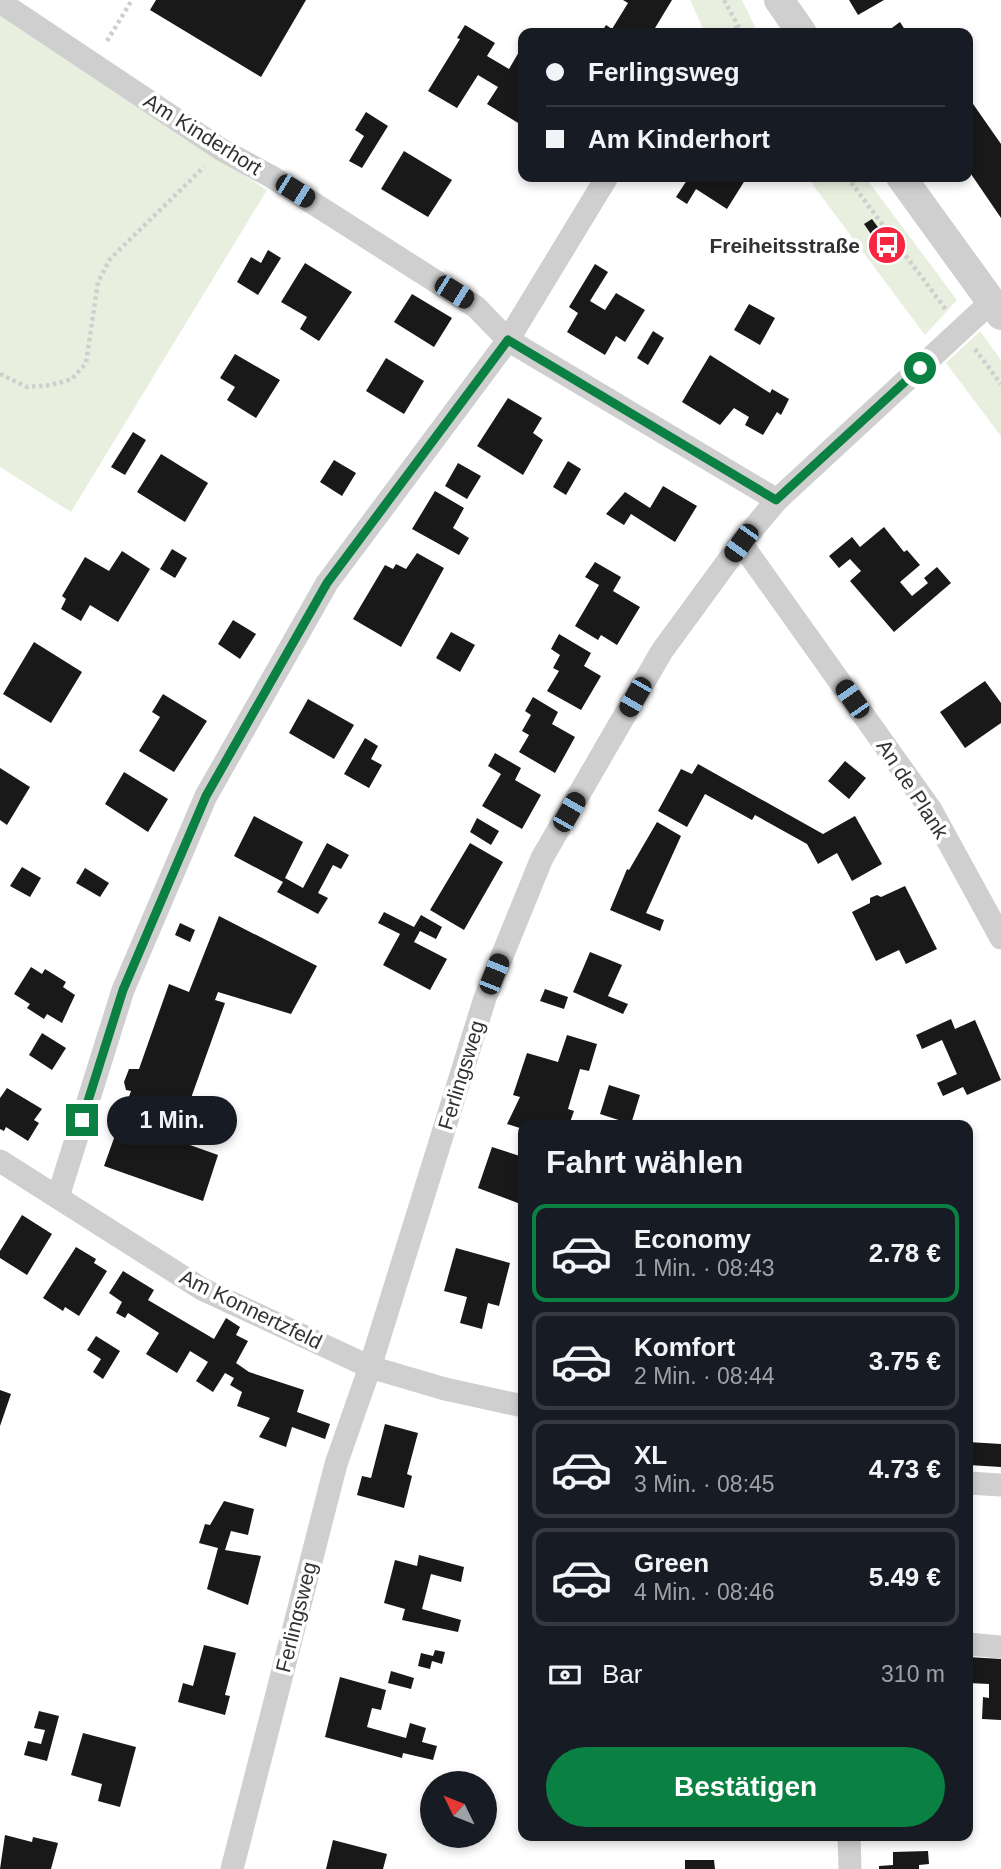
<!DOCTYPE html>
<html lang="de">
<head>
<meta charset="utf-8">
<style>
	:root { --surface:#171b24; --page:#20242c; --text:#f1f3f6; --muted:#9ea1a6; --line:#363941; --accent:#0b8043 }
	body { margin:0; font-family:Arial,sans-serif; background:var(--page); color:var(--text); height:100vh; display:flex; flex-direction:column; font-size:26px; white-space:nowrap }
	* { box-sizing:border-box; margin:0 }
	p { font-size:23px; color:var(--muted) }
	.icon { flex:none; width:38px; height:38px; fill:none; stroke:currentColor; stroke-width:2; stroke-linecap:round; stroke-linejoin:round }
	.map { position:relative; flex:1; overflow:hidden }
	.drawer { position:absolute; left:518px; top:1120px; width:455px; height:721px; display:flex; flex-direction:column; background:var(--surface); border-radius:14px; box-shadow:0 4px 10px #0003 }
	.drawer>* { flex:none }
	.guide { position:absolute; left:518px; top:28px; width:455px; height:154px; border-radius:14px; box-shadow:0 4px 10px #0003; display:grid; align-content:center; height:154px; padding:0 28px; background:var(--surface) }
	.needle { width:46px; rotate:313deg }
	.buttons { position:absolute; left:420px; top:1771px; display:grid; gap:14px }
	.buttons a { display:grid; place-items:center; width:77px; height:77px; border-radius:50%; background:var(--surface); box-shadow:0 4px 10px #0003; font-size:35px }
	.end { position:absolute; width:32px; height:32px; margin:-16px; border:9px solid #0b8043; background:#fff; box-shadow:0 0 0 4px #fff }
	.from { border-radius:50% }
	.bubble { position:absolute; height:49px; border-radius:24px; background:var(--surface); box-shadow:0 4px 10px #0003; font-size:23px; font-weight:800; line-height:49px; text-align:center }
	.car { position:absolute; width:21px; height:42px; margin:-21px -10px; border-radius:9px; box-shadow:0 0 5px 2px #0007; background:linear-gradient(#222 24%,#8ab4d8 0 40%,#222 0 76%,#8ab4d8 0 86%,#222 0) }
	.guide b { display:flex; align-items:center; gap:24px; height:66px; font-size:26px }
	.guide b+b { border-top:2px solid var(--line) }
	.guide i { width:18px; height:18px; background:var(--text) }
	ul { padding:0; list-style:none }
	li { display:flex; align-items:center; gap:21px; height:98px; margin:0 14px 10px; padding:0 14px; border:4px solid var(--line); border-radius:14px }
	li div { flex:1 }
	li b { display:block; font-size:26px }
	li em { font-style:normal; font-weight:800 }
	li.active { border-color:var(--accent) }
	li>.icon { width:63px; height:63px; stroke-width:1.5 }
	h2 { padding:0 28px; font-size:32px; line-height:84px }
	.pay { display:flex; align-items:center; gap:18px; height:77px; padding:0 28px; font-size:26px }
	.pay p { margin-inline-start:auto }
	.action { display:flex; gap:14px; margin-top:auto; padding:14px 28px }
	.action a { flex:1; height:80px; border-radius:42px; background:var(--accent); color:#fff; font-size:28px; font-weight:800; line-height:80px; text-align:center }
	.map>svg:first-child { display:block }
	.green { fill:#e9efdf }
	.building { fill:#191919 }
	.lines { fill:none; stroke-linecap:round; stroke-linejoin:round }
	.path { stroke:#cfcfcf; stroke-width:4.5; stroke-dasharray:3.5 3.5; stroke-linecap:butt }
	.minor { stroke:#cfcfcf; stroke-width:23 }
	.tertiary { stroke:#cfcfcf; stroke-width:30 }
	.route { stroke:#0b8043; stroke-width:9 }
	.labels { text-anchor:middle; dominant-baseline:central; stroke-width:7; stroke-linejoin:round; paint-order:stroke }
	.street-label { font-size:21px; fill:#323232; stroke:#fff }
	.poi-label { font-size:21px; font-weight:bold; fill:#323232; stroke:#fff; text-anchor:end }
</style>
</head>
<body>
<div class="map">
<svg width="1001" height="1869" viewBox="0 0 1001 1869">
	<rect width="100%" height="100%" fill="#fff"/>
	<!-- green -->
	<g class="green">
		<polygon points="690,0 742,0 758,33 705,33"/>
		<polygon points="0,14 267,190 71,512 0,467"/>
		<polygon points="807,177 865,177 957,300 925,335"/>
		<polygon points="980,331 1001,360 1001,436 946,363"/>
	</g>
	<!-- building -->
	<g class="building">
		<polygon points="156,0 306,0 261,77 150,10"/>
		<polygon points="623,0 672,0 652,33 601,33 606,25 612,29 628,3"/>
		<polygon points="849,0 884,0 858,15"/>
		<polygon points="900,22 907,33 885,33"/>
		<polygon points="465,25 495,43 487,56 509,69 523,45 523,126 487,104 498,87 478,75 457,108 428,91 460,39 457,38"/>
		<polygon points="971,101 1001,144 1001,218 971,174 968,173 968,136 971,134 968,130 968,103"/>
		<polygon points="366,112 388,126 362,168 349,161 364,136 355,130"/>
		<polygon points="404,151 452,180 428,217 381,189"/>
		<polygon points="689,177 747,177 727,209 696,189 687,204 676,197"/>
		<polygon points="872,219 883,234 875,240 864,224"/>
		<polygon points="268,250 281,258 258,295 237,282 251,257 261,263"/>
		<polygon points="305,263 352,292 319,341 300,329 307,317 281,302"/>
		<polygon points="595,264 608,272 590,301 605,310 616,293 645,310 625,342 616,336 605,355 567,332 578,313 569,307"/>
		<polygon points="412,294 452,318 434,347 394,322"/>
		<polygon points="749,304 775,318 760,345 734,330"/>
		<polygon points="653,331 664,338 648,365 637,358"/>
		<polygon points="235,354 280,380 256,418 227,400 235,387 220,378"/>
		<polygon points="710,355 770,393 772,389 789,399 781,415 777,412 763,435 745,425 749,417 734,408 720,425 682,402"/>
		<polygon points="386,358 424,381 404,414 366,391"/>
		<polygon points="508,398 542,418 533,433 543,440 523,475 477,446"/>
		<polygon points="133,432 146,440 125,475 111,467"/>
		<polygon points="161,454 208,483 185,522 137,492"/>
		<polygon points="334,460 356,473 342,496 320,482"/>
		<polygon points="568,461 581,469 566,495 553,487"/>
		<polygon points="458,463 481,476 467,499 445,486"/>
		<polygon points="663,486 697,506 675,542 631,514 624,525 606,514 625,492 650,508"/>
		<polygon points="435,491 464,508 453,528 469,538 459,555 412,529"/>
		<polygon points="884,527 904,552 907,550 920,565 900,582 912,596 928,583 924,578 937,567 951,583 894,632 850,581 861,571 850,559 839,568 829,556 852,537 860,547"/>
		<polygon points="172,549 187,558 175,578 160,569"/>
		<polygon points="122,551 150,569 118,622 90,605 81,621 61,609 66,599 62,596 85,557 109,571"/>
		<polygon points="417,553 444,568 401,647 353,619 385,565 393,569 396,564 406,569"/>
		<polygon points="595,562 621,577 613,591 640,607 617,645 601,635 598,640 575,626 599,585 585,577"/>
		<polygon points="233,620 256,634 240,659 218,644"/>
		<polygon points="451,632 475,645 460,672 436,658"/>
		<polygon points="559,634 591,653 584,666 601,676 581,710 547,691 559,671 553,668 560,655 551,649"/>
		<polygon points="34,642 82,672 51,723 3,694"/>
		<polygon points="985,681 1001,703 1001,723 965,748 940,712"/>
		<polygon points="163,694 207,721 174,772 139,751 160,717 152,712"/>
		<polygon points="533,697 558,712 552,724 575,737 555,773 519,752 529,735 522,731 531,715 525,711"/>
		<polygon points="308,699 354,725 334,759 289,733"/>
		<polygon points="365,738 378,746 371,759 382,765 369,788 344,774"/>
		<polygon points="495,753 521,768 515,780 541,795 522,829 482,806 501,774 488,766"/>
		<polygon points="845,761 866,778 849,799 828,781"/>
		<polygon points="698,764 823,834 855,816 882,864 852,881 837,853 818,864 807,844 755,815 752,820 705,794 687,827 658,811 681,769 692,774"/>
		<polygon points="0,768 30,787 7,825 0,820"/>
		<polygon points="124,772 168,799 148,832 105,804"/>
		<polygon points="254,816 303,842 285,878 303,888 327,843 349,855 341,869 333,865 318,893 328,898 318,914 277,892 283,882 234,856"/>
		<polygon points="477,818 499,831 491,845 470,832"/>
		<polygon points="657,822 681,836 646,913 664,920 660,931 610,910 627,869 629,870"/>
		<polygon points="470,843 503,862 464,930 430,910"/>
		<polygon points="22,867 41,878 30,897 10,886"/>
		<polygon points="85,868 109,883 100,897 76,883"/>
		<polygon points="905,886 937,949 906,964 899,950 876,961 852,912 870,903 870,898 877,895 881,897"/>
		<polygon points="384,912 414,927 421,915 442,927 436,939 420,931 414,942 447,959 430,990 383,965 400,934 378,923"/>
		<polygon points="219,916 317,966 291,1014 218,992 215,1000 225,1003 176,1140 218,1155 203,1201 104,1166 131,1091 126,1090 124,1082 129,1069 139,1069 169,984 189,992"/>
		<polygon points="180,923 195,930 190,942 175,935"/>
		<polygon points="590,952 622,965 608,996 628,1004 623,1014 573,992"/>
		<polygon points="31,967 42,974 45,969 66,982 63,987 75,995 62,1023 47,1014 44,1019 27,1008 30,1004 14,994"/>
		<polygon points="545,989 568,997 564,1009 540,1001"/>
		<polygon points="951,1019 955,1029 975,1020 1001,1080 967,1095 963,1087 943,1096 937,1083 957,1074 942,1040 922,1049 916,1035"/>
		<polygon points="42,1033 66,1048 52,1070 29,1055"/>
		<polygon points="567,1035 597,1044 589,1071 580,1069 568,1109 574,1111 569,1125 523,1125 523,1129 507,1124 520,1097 513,1095 527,1053 558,1062"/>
		<polygon points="609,1085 640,1095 631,1124 600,1114"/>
		<polygon points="7,1088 42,1109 34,1120 39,1123 28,1141 6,1127 4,1131 0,1129 0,1098"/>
		<polygon points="492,1147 523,1157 519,1173 523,1175 523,1205 478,1188"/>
		<polygon points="22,1215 52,1234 27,1275 0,1258 0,1251"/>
		<polygon points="76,1247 96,1259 94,1263 107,1271 79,1316 65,1307 63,1311 43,1298"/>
		<polygon points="456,1248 510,1263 499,1306 488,1303 482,1329 460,1323 467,1297 444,1291"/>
		<polygon points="123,1271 154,1290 148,1300 214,1339 226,1318 240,1327 236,1335 248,1341 236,1363 249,1372 304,1390 297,1412 330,1424 325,1439 292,1427 286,1447 259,1437 270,1418 237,1406 242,1392 230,1385 234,1378 225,1373 213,1392 196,1381 208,1362 190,1351 177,1373 146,1354 159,1333 128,1313 125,1318 116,1313 122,1302 109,1293"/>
		<polygon points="96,1336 120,1351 103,1379 93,1372 101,1359 87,1350"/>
		<polygon points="0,1390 11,1394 0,1426"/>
		<polygon points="385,1424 418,1433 407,1474 412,1476 404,1508 357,1495 362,1476 371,1478"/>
		<polygon points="968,1442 1001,1444 1001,1467 968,1465"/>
		<polygon points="224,1501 254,1509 248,1535 231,1531 225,1550 261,1556 248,1605 207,1589 218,1548 199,1543 205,1524 210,1525"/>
		<polygon points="419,1555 464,1567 461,1582 431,1574 422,1609 461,1620 458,1632 402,1620 405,1609 384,1603 395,1560 417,1566"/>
		<polygon points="204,1645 236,1653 225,1695 230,1696 225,1715 178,1702 183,1683 193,1686"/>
		<polygon points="435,1650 445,1652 442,1664 432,1661 430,1669 418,1666 421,1653 433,1656"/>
		<polygon points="968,1657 1001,1659 1001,1720 982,1719 983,1697 989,1698 989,1684 968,1683"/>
		<polygon points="391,1671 414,1678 411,1689 388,1683"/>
		<polygon points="340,1677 386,1690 381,1710 372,1708 367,1727 406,1738 410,1723 426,1728 422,1742 437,1746 433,1760 403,1753 402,1758 325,1737"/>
		<polygon points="39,1711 59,1716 47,1761 24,1755 28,1741 41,1744 45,1730 34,1728"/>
		<polygon points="83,1733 136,1747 120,1807 98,1801 102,1784 71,1775"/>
		<polygon points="5,1835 32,1842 33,1837 58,1843 51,1869 0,1869"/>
		<polygon points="333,1840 387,1854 383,1869 326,1869"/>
		<polygon points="928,1851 929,1864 919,1865 919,1869 879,1869 879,1866 893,1865 893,1852"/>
		<polygon points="685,1860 714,1860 715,1869 685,1869"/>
	</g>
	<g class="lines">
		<!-- path -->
		<g class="path">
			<polyline points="724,0 742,33"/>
			<polyline points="729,33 737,27"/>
			<polyline points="107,41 132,0"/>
			<polyline points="847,177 947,311"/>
			<polyline points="975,349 1001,384"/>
			<polyline points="0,374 27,387 51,385 72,379 86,363 98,282 110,259 204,167"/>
		</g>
		<!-- minor -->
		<g class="minor">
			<polyline points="0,2 222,150 272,177 476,307 508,340 777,500"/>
			<polyline points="741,543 931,810 1001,938"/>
			<polyline points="0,1161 202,1289 370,1367 445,1389 523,1406"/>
			<polyline points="58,1197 123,990 206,796 327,583 508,340 607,177"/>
			<polyline points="968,1483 1001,1485"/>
			<polyline points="968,1644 1001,1647"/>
			<polyline points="849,1836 850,1869"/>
			<polyline points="232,1869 336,1464 370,1367 485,998 542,858 662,651 741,543 777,500 991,302"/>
		</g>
		<!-- tertiary -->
		<g class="tertiary">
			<polyline points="779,0 802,33"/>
			<polyline points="901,177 1001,315"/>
		</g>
	</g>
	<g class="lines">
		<!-- route -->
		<polyline class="route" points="82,1120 123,990 206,796 327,583 508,340 776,500 920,368"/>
	</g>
	<!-- icons -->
	<defs>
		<g id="bus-disc" transform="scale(2.0125)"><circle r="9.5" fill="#f72640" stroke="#fff"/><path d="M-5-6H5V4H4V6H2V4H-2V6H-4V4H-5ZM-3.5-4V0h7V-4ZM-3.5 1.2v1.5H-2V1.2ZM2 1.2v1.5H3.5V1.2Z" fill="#fff"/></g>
	</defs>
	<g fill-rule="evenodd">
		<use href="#bus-disc" x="887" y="245"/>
	</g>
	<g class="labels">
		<!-- street labels -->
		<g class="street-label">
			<text transform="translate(203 134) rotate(32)">Am Kinderhort</text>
			<text transform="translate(913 789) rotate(57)">An de Plank</text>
			<text transform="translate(461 1075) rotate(-73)">Ferlingsweg</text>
			<text transform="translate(251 1309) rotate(26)">Am Konnertzfeld</text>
			<text transform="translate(296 1617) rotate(-76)">Ferlingsweg</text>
		</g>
		<!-- poi labels -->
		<g class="poi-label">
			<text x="860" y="245">Freiheitsstraße</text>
		</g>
	</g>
</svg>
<div class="buttons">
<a><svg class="needle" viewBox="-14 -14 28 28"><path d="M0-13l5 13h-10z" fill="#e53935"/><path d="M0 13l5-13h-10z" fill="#9ea1a6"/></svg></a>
</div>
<i class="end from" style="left:920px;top:368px"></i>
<i class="end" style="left:82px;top:1120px"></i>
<div class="bubble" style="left:107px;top:1096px;width:130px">1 Min.</div>
<i class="car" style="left:295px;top:191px;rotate:122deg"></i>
<i class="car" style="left:454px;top:292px;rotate:122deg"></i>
<i class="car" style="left:741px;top:543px;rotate:216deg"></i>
<i class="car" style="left:635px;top:697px;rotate:210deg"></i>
<i class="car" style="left:852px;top:699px;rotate:325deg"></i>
<i class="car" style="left:569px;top:812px;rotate:30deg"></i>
<i class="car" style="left:494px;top:974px;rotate:22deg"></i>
<div class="guide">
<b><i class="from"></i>Ferlingsweg</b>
<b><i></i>Am Kinderhort</b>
</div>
<section class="drawer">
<h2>Fahrt wählen</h2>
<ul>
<li class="active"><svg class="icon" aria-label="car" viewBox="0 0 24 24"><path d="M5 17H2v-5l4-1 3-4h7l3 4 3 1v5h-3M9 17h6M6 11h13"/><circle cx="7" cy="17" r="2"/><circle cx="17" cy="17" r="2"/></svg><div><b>Economy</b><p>1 Min. · 08:43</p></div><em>2.78 €</em></li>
<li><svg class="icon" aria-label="car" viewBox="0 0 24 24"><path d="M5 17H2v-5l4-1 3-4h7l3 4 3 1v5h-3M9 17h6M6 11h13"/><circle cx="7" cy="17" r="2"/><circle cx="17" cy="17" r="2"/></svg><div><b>Komfort</b><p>2 Min. · 08:44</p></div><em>3.75 €</em></li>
<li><svg class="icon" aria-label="car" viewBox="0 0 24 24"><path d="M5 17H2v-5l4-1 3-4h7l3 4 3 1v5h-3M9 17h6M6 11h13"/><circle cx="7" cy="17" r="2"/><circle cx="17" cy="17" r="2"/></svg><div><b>XL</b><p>3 Min. · 08:45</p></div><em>4.73 €</em></li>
<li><svg class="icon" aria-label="car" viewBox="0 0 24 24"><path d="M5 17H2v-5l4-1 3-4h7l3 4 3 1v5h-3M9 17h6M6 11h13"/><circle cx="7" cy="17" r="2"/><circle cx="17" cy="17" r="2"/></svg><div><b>Green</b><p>4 Min. · 08:46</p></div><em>5.49 €</em></li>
</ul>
<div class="pay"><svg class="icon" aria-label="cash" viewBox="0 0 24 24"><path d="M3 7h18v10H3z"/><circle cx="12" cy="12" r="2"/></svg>Bar<p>310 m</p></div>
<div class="action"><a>Bestätigen</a></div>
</section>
</div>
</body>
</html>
